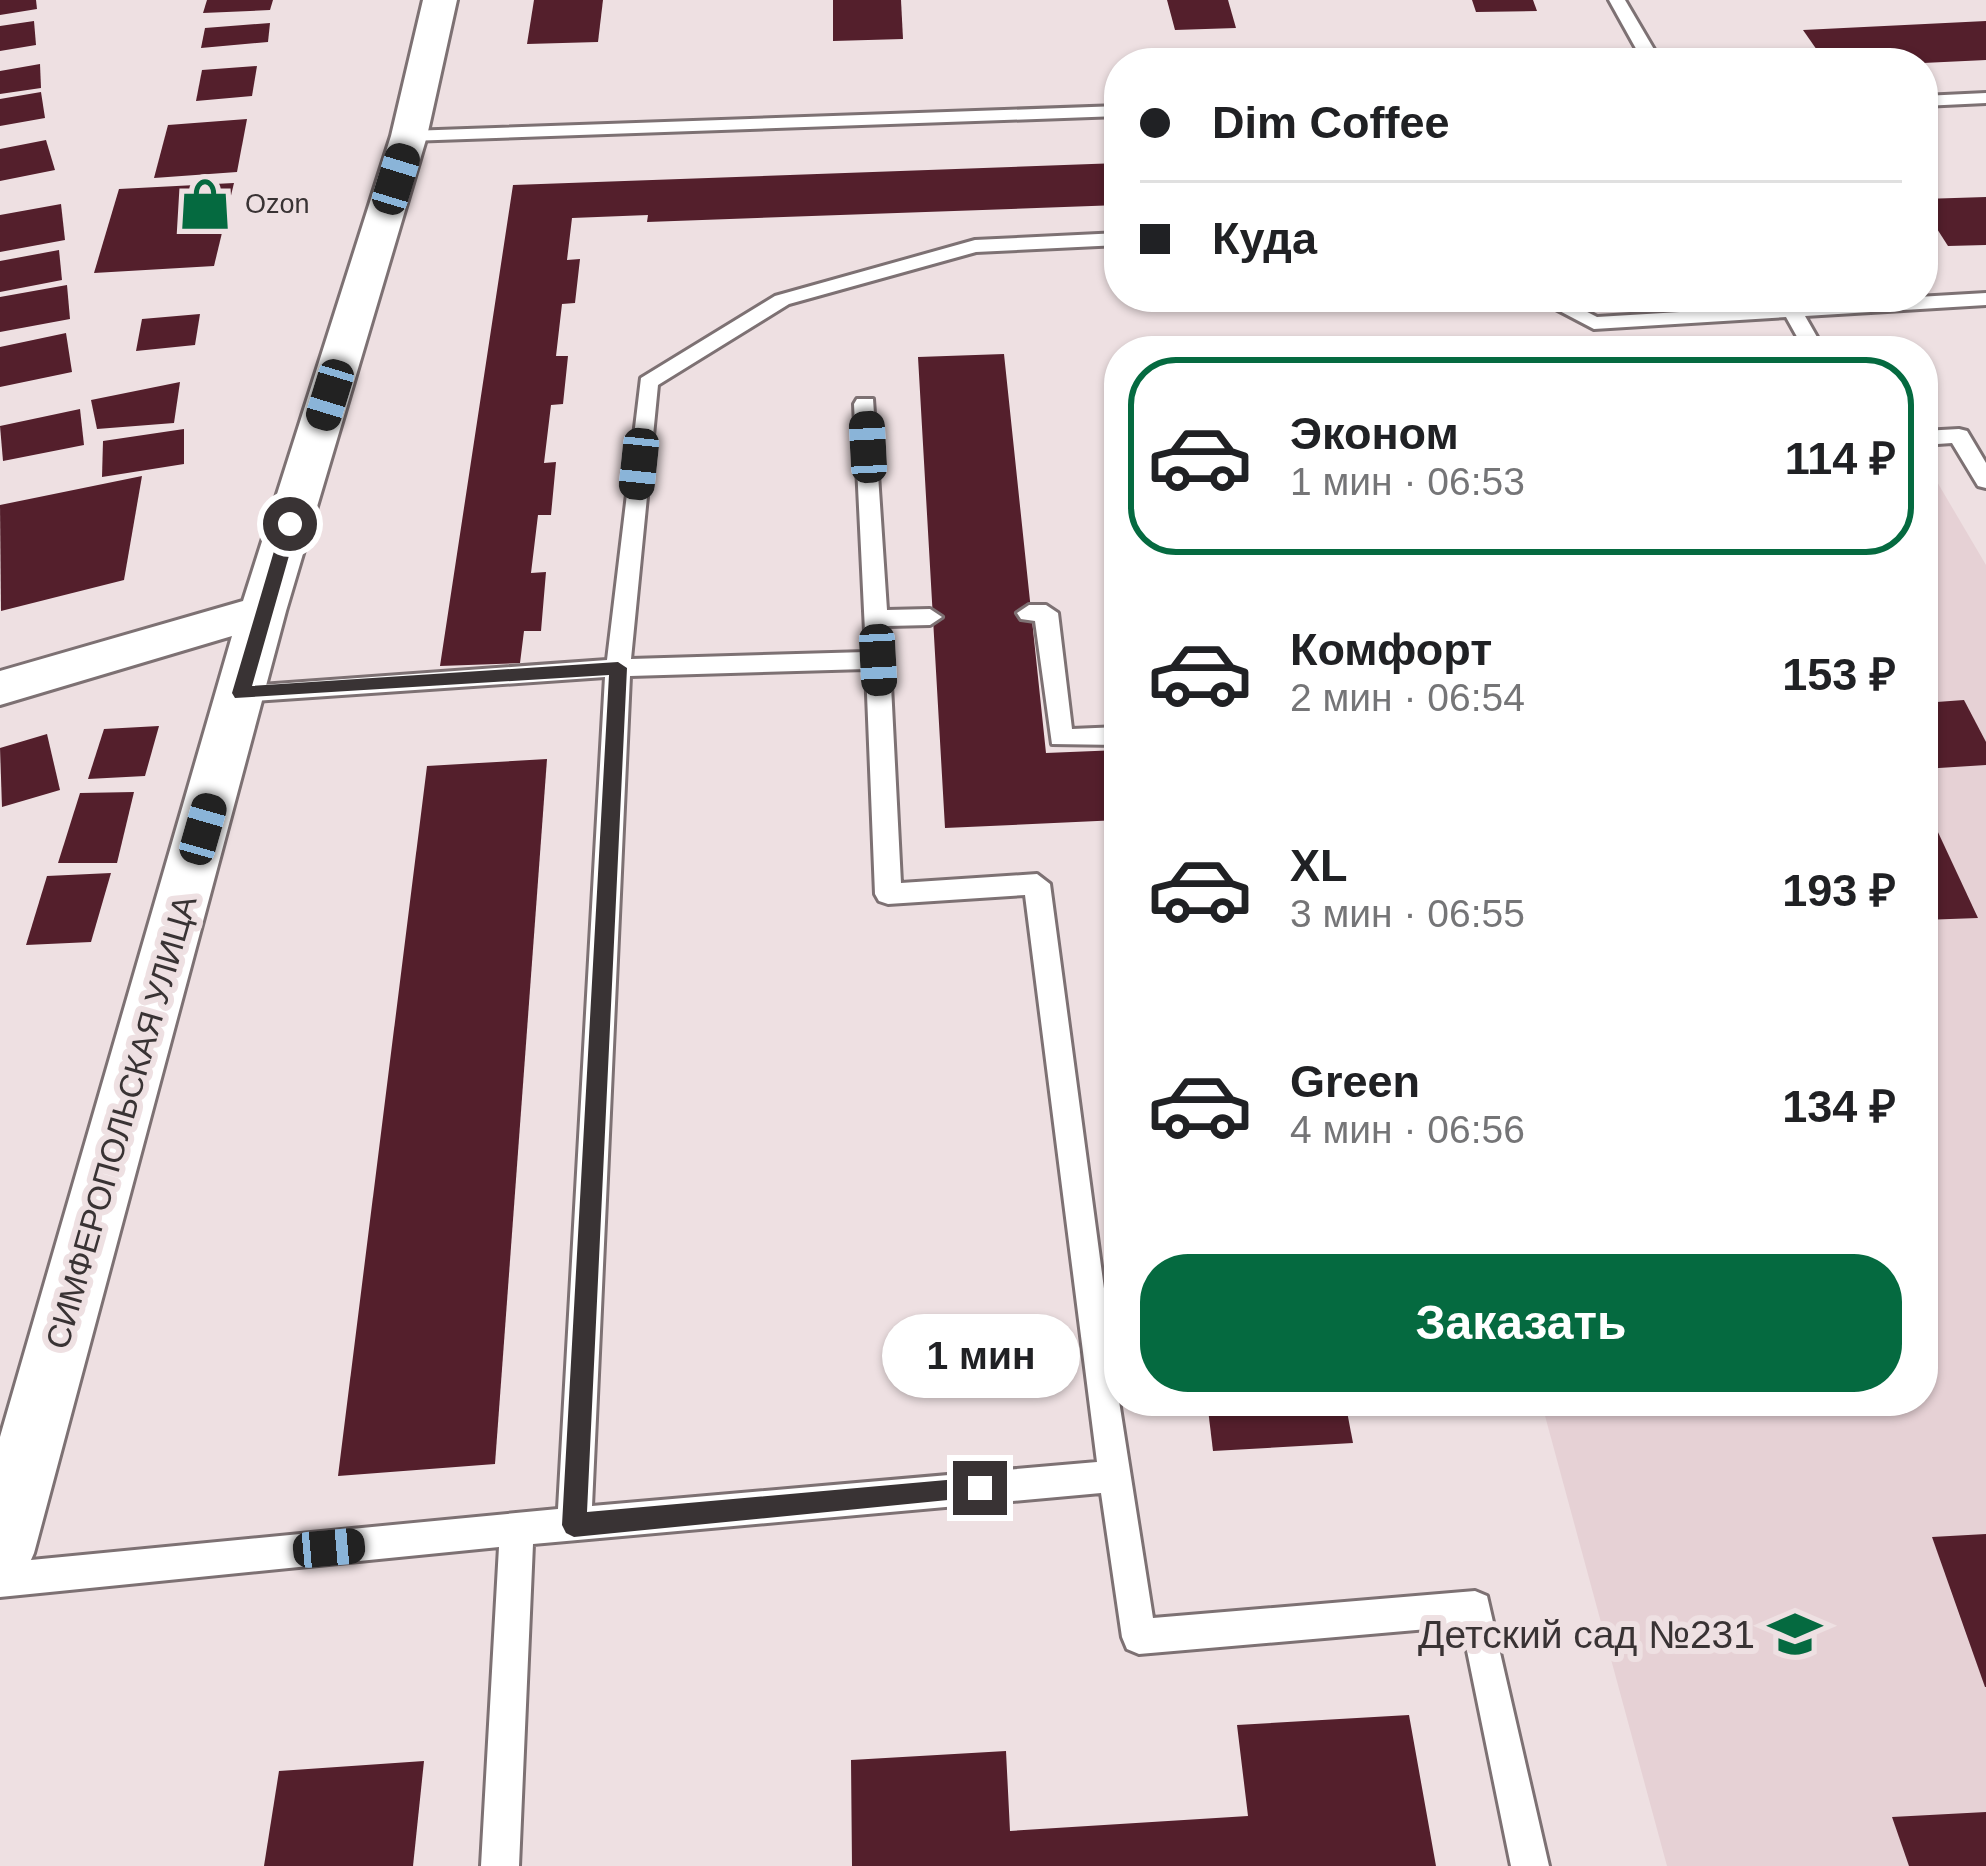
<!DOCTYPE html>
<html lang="ru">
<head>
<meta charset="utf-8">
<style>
	:root { --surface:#fff; --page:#f6f6f6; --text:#202124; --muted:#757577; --line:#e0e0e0; --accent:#056a40 }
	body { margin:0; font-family:Helvetica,sans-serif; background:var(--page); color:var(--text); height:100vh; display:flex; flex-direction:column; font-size:45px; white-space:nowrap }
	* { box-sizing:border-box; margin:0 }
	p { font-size:39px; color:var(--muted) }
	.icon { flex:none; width:66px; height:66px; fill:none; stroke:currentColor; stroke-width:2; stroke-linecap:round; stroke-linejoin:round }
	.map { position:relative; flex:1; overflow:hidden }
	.details { position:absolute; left:1104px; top:336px; width:834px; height:1080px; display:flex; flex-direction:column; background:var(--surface); border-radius:48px; box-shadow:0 3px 9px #0004 }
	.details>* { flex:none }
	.banner { position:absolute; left:1104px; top:48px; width:834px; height:264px; border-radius:48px; box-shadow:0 3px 9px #0004; display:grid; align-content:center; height:264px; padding:0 36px; background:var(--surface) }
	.end { position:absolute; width:54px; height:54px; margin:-27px; border:15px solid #393334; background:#fff; box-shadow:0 0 0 6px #fff }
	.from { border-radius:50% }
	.bubble { position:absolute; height:84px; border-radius:42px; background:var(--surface); box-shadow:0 3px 9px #0004; font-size:39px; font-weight:700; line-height:84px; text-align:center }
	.car { position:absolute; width:36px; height:72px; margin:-36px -18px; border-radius:15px; box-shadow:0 0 9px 3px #0007; background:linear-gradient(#222 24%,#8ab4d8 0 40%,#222 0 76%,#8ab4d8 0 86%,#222 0) }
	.banner b { display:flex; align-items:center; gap:42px; height:114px; font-size:45px }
	.banner b+b { border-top:3px solid var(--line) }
	.banner i { width:30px; height:30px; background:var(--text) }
	ul { padding:21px 0 0; list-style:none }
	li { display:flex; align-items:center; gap:36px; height:198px; margin:0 24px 18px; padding:0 12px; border:6px solid transparent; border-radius:48px }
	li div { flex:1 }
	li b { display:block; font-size:45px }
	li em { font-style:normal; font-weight:700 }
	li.current { border-color:var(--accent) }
	li>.icon { width:108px; height:108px; stroke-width:1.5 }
	.cta { display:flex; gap:24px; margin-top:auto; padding:24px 36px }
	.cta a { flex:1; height:138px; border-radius:48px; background:var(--accent); color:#fff; font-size:48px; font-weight:700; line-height:138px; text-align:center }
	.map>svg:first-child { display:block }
	.built { fill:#e6d1d5 }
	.building { fill:#541f2c }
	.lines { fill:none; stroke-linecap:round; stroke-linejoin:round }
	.service-casing { stroke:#7d7173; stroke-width:6 }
	.minor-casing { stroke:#7d7173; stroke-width:6 }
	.service { fill:#fff; fill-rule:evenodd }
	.minor { fill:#fff; fill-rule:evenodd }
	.route { fill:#393334 }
	.labels { text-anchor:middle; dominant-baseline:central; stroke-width:12; stroke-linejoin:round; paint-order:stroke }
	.far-poi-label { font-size:27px; fill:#393334; stroke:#eee0e2; text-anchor:start }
	.street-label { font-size:33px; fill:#393334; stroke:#eee0e2 }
	.near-poi-label { font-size:39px; fill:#393334; stroke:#eee0e2; text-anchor:end }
</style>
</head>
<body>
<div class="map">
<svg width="1986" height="1866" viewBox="0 0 1986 1866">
	<rect width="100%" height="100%" fill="#eee0e2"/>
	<!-- built -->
	<polygon class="built" points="1923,458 1986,565 1986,1866 1667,1866 1541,1401 1923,1401"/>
	<!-- building -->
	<g class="building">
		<polygon points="0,0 36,0 37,9 0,15"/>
		<polygon points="207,0 273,0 270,10 203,13"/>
		<polygon points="534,0 603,0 598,42 527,44"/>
		<polygon points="833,0 901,0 903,39 833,41"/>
		<polygon points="1167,0 1228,0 1236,28 1175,30"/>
		<polygon points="1472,0 1533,0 1537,11 1476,12"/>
		<polygon points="34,21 36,45 0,51 0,26"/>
		<polygon points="1986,21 1986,60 1923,63 1826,63 1803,30"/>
		<polygon points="270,23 268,42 201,48 205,28"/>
		<polygon points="40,64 41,88 0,94 0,71"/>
		<polygon points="257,66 252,96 196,101 202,70"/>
		<polygon points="41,92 45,118 0,126 0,99"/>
		<polygon points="247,119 237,172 154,178 168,125"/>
		<polygon points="46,140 55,170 0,181 0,149"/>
		<polygon points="1119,163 1119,205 647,222 648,215 572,218 567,260 580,259 575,303 562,304 556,356 568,356 563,404 551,405 544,463 556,462 551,515 538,515 531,573 546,572 541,631 524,631 520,663 440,666 513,185"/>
		<polygon points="234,183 214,266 94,273 119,189"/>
		<polygon points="1986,197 1986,245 1948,246 1923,207 1923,199"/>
		<polygon points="61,204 65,240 0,252 0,215"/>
		<polygon points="59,250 62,280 0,292 0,261"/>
		<polygon points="67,285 70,319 0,332 0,297"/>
		<polygon points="200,314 195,345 136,351 142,319"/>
		<polygon points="66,333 72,372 0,387 0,347"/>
		<polygon points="1004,354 1046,753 1119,750 1119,820 945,828 918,357"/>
		<polygon points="180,382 174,423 97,429 91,400"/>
		<polygon points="80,409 84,445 3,461 0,426"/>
		<polygon points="184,429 184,464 102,477 103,441"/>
		<polygon points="142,476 124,580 1,611 0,505"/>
		<polygon points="1964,700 1986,742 1986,765 1923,769 1923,703"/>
		<polygon points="159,726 145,776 88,779 104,729"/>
		<polygon points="47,734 60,790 2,807 0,748"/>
		<polygon points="547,759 495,1464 338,1476 427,766"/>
		<polygon points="134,792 117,863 58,863 80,793"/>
		<polygon points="1923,800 1978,918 1923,920"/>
		<polygon points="111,873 91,942 26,945 47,876"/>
		<polygon points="1207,1401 1345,1401 1353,1443 1213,1451"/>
		<polygon points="1986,1534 1986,1687 1985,1687 1932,1537"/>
		<polygon points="1409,1715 1436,1866 852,1866 851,1760 1006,1751 1010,1831 1248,1816 1237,1725"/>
		<polygon points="424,1761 413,1866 264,1866 279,1771"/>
		<polygon points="1986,1812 1986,1866 1909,1866 1892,1817"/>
	</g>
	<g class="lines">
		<!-- service casing -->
		<g class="service-casing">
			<g id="service">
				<polygon points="1609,0 1625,0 1662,63 1644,63"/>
				<polygon points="1986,93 1986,103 1923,106 1923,96"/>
				<polygon points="1119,106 1119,116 409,141 400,136 409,131"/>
				<path d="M1119,233V245L976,252L789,304L658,385L631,659L866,652L854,404L857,399H873L887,610L930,609L942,617L930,625L888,626L901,883L1037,874L1050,884L1119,1401L1153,1618L1475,1591L1487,1596L1549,1866H1511L1462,1626L1139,1654L1127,1649L1122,1637L1101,1493L533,1544L519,1866H481L499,1547L0,1597V1563L558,1509L605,677L241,702L229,693L232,687L607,660L641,378L775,296L975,240ZM866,669L875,894L879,901L888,904L1025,895L1097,1462L592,1506L630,676Z"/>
				<polygon points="1986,293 1986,305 1805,316 1825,351 1805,351 1786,317 1594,329 1533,297 1558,297 1597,317 1779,306 1774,297 1794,297 1798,304"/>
				<polygon points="1959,429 1967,431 1986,463 1986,488 1978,486 1952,443 1923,445 1923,431"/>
				<polygon points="1029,605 1046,605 1058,613 1072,729 1119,727 1119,745 1052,744 1035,621 1021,619 1017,613"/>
			</g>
		</g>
		<!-- minor casing -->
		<g class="minor-casing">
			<polygon id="minor" points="423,0 457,0 427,136 286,611 34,1553 24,1576 0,1586 0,1437 232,636 0,705 0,671 243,601 391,136"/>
		</g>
		<!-- service -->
		<use href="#service" class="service"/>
		<!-- minor -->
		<use href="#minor" class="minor"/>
	</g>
	<!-- route -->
	<polygon class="route" points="290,519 298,524 252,686 618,662 627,668 587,1512 980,1477 992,1488 988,1496 574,1537 566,1533 562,1525 609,675 235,698 232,693 282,524"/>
	<!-- icons -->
	<defs>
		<g id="shop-bare" transform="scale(4.14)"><path d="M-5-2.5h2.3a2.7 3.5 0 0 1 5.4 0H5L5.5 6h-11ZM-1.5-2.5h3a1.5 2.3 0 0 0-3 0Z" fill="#056a40" stroke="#eee0e2" stroke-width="2.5" paint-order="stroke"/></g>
		<g id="school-bare" transform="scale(4.14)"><path d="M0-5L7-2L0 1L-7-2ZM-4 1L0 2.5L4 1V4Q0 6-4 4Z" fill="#056a40" stroke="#eee0e2" stroke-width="2.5" paint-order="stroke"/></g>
	</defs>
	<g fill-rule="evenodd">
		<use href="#shop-bare" x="205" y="204"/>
		<use href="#school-bare" x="1795" y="1634"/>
	</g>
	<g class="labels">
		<!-- far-poi labels -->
		<g class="far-poi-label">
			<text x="245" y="204">Ozon</text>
		</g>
		<!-- street labels -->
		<g class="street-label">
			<text transform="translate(121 1122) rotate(-74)">СИМФЕРОПОЛЬСКАЯ УЛИЦА</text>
		</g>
		<!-- near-poi labels -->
		<g class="near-poi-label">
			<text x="1755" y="1634">Детский сад №231</text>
		</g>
	</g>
</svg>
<i class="end from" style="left:290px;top:524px"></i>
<i class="end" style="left:980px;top:1488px"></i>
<div class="bubble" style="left:882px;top:1314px;width:198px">1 мин</div>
<i class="car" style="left:396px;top:179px;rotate:17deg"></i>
<i class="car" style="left:330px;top:395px;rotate:197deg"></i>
<i class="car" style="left:868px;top:447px;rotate:357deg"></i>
<i class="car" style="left:639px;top:464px;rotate:186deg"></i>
<i class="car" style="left:878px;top:660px;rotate:177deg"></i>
<i class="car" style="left:203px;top:829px;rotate:16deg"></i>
<i class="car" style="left:329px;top:1548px;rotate:85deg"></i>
<div class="banner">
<b><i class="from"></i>Dim Coffee</b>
<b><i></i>Куда</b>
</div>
<section class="details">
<ul>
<li class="current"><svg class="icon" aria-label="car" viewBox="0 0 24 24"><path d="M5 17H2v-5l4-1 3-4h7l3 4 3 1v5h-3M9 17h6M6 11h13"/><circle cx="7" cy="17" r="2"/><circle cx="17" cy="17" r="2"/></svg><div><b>Эконом</b><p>1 мин · 06:53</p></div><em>114 ₽</em></li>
<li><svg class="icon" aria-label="car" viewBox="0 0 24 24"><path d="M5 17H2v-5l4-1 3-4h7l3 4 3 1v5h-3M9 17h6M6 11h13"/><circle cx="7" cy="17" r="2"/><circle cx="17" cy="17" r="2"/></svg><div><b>Комфорт</b><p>2 мин · 06:54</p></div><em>153 ₽</em></li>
<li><svg class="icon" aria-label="car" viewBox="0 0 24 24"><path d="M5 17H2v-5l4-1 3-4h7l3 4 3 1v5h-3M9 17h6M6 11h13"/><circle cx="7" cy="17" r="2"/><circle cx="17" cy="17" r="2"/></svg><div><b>XL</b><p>3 мин · 06:55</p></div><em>193 ₽</em></li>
<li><svg class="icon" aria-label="car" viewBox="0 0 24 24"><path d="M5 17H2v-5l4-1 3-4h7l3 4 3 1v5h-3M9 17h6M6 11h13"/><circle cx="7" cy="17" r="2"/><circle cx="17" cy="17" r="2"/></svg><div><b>Green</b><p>4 мин · 06:56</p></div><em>134 ₽</em></li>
</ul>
<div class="cta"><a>Заказать</a></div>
</section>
</div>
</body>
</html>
